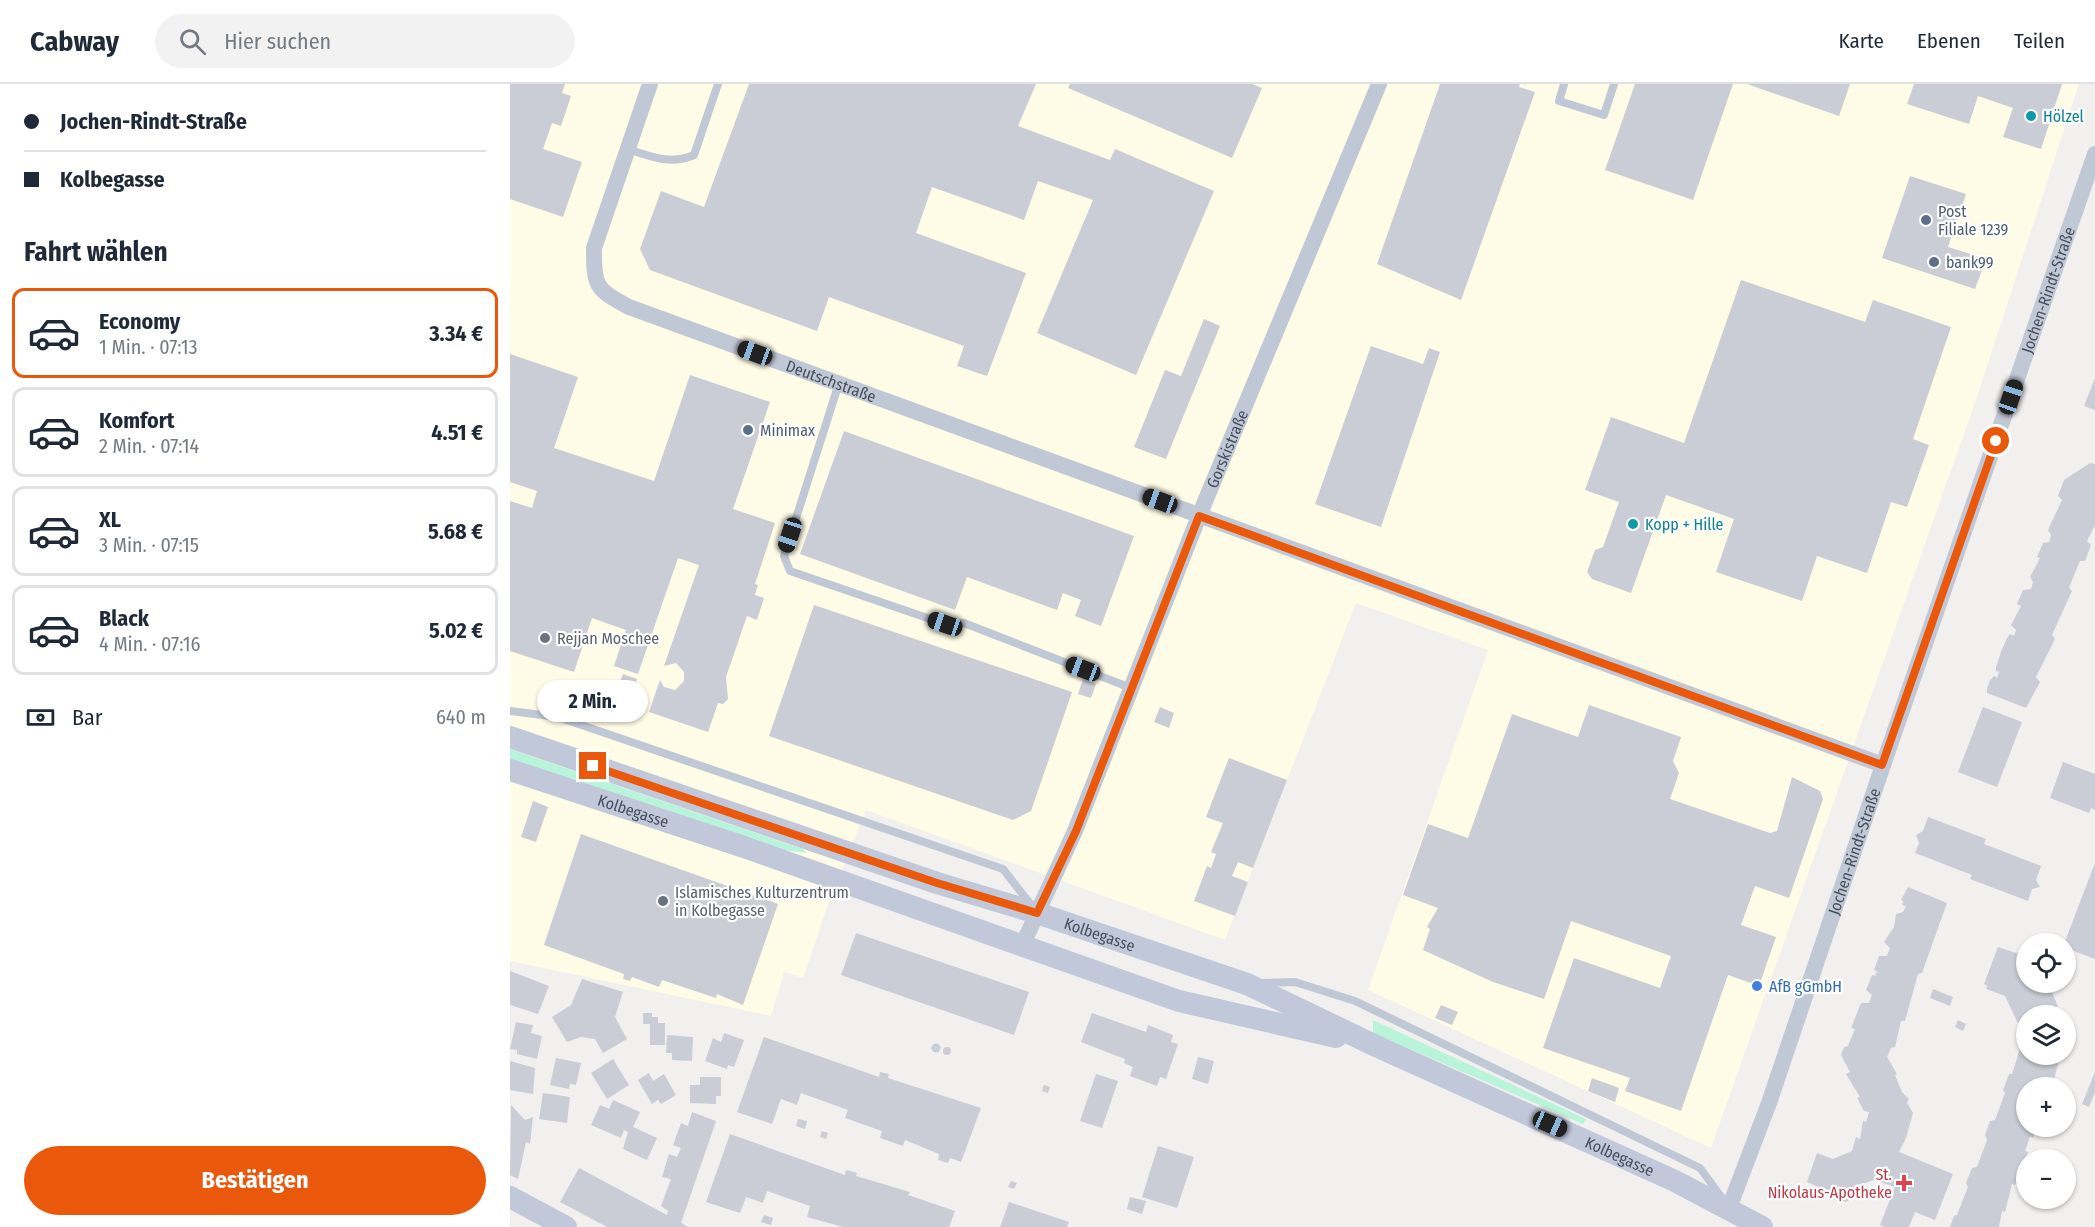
<!DOCTYPE html>
<html lang="de">
<head>
<meta charset="utf-8">
<style>
	:root { --surface:#fff; --page:#f2f2f3; --text:#1f2937; --muted:#747a83; --line:#e0e1e3; --accent:#ea580c }
	body { margin:0; font-family:"Fira Sans Condensed",sans-serif; background:var(--page); color:var(--text); height:100vh; display:flex; flex-direction:column; font-size:22px; white-space:nowrap }
	* { box-sizing:border-box; margin:0 }
	p { font-size:20px; color:var(--muted) }
	.icon { flex:none; width:33px; height:33px; fill:none; stroke:currentColor; stroke-width:2; stroke-linecap:round; stroke-linejoin:round }
	.map { position:relative; flex:1; overflow:hidden }
	.panel { display:flex; flex-direction:column; background:var(--surface); width:510px }
	.panel>* { flex:none }
	.top-card { display:grid; align-content:center; height:132px; padding:0 24px; background:var(--surface) }
	.buttons { position:absolute; left:1506px; top:849px; display:grid; gap:12px }
	.buttons a { display:grid; place-items:center; width:60px; height:60px; border-radius:50%; background:var(--surface); box-shadow:0 2px 4px #0004; font-size:30px }
	.end { position:absolute; width:27px; height:27px; margin:-14px; border:8px solid #ea580c; background:#fff; box-shadow:0 0 0 3px #fff }
	.from { border-radius:50% }
	.bubble { position:absolute; height:42px; border-radius:21px; background:var(--surface); box-shadow:0 2px 4px #0004; font-size:20px; font-weight:700; line-height:42px; text-align:center }
	.car { position:absolute; width:18px; height:36px; margin:-18px -9px; border-radius:8px; box-shadow:0 0 4px 2px #0007; background:linear-gradient(#222 24%,#8ab4d8 0 40%,#222 0 76%,#8ab4d8 0 86%,#222 0) }
	.top-card b { display:flex; align-items:center; gap:21px; height:57px; font-size:22px }
	.top-card b+b { border-top:2px solid var(--line) }
	.top-card i { width:15px; height:15px; background:var(--text) }
	ul { padding:0; list-style:none }
	li { display:flex; align-items:center; gap:18px; height:90px; margin:0 12px 9px; padding:0 12px; border:3px solid var(--line); border-radius:12px }
	li div { flex:1 }
	li b { display:block; font-size:22px }
	li em { font-style:normal; font-weight:700 }
	li.on { border-color:var(--accent) }
	li>.icon { width:54px; height:54px; stroke-width:1.5 }
	h2 { padding:0 24px; font-size:27px; line-height:72px }
	.pay { display:flex; align-items:center; gap:15px; height:66px; padding:0 24px; font-size:22px }
	.pay p { margin-inline-start:auto }
	.button { display:flex; gap:12px; margin-top:auto; padding:12px 24px }
	.button a { flex:1; height:69px; border-radius:36px; background:var(--accent); color:#fff; font-size:24px; font-weight:700; line-height:69px; text-align:center }
	header { display:flex; align-items:center; gap:36px; box-sizing:border-box; height:84px; padding:0 30px; background:var(--surface); border-bottom:2px solid var(--line) }
	header strong { font-size:28px }
	nav { display:flex; gap:33px; margin-inline-start:auto; font-size:21px }
	.search { width:420px; height:54px; background:var(--page); display:flex; align-items:center; gap:15px; box-sizing:border-box; padding:0 21px; border-radius:33px; color:var(--muted); font-size:22px }
	main { display:flex; flex:1; min-height:0 }
	.map>svg:first-child { display:block }
	.commercial { fill:#fefbe7 }
	.green { fill:#b9f3da }
	.building { fill:#cacdd5 }
	.lines { fill:none; stroke-linecap:round; stroke-linejoin:round }
	.service { stroke:#c1c8d5; stroke-width:8 }
	.minor { stroke:#c1c8d5; stroke-width:16 }
	.secondary { stroke:#c0c8da; stroke-width:22 }
	.route { stroke:#ea580c; stroke-width:8 }
	.culture-dot { fill:#0f9aa8; stroke:#fff; stroke-width:2 }
	.service-dot { fill:#5c6f8a; stroke:#fff; stroke-width:2 }
	.worship-dot { fill:#6b7280; stroke:#fff; stroke-width:2 }
	.shop-dot { fill:#3f7fe0; stroke:#fff; stroke-width:2 }
	.health-dot { fill:#e0444e; stroke:#fff; stroke-width:2 }
	.labels { text-anchor:middle; dominant-baseline:central; stroke-width:4.5; stroke-linejoin:round; paint-order:stroke }
	.culture-label { font-size:16px; fill:#0d838f; stroke:#fff; text-anchor:start }
	.service-label { font-size:16px; fill:#4e5e75; stroke:#fff; text-anchor:start }
	.street-label { font-size:16px; fill:#454e5e; stroke:#fff }
	.worship-label { font-size:16px; fill:#5b616d; stroke:#fff; text-anchor:start }
	.shop-label { font-size:16px; fill:#366cbe; stroke:#fff; text-anchor:start }
	.health-label { font-size:16px; fill:#be3a42; stroke:#fff; text-anchor:end }
</style>
</head>
<body>
<header>
<strong>Cabway</strong>
<div class="search"><svg class="icon" aria-label="search" viewBox="0 0 24 24"><circle cx="10" cy="10" r="6"/><path d="M15 15l6 6"/></svg>Hier suchen</div>
<nav><a>Karte</a><a>Ebenen</a><a>Teilen</a></nav>
</header>
<main>
<section class="panel">
<div class="top-card">
<b><i class="from"></i>Jochen-Rindt-Straße</b>
<b><i></i>Kolbegasse</b>
</div>
<h2>Fahrt wählen</h2>
<ul>
<li class="on"><svg class="icon" aria-label="car" viewBox="0 0 24 24"><path d="M5 17H2v-5l4-1 3-4h7l3 4 3 1v5h-3M9 17h6M6 11h13"/><circle cx="7" cy="17" r="2"/><circle cx="17" cy="17" r="2"/></svg><div><b>Economy</b><p>1 Min. · 07:13</p></div><em>3.34 €</em></li>
<li><svg class="icon" aria-label="car" viewBox="0 0 24 24"><path d="M5 17H2v-5l4-1 3-4h7l3 4 3 1v5h-3M9 17h6M6 11h13"/><circle cx="7" cy="17" r="2"/><circle cx="17" cy="17" r="2"/></svg><div><b>Komfort</b><p>2 Min. · 07:14</p></div><em>4.51 €</em></li>
<li><svg class="icon" aria-label="car" viewBox="0 0 24 24"><path d="M5 17H2v-5l4-1 3-4h7l3 4 3 1v5h-3M9 17h6M6 11h13"/><circle cx="7" cy="17" r="2"/><circle cx="17" cy="17" r="2"/></svg><div><b>XL</b><p>3 Min. · 07:15</p></div><em>5.68 €</em></li>
<li><svg class="icon" aria-label="car" viewBox="0 0 24 24"><path d="M5 17H2v-5l4-1 3-4h7l3 4 3 1v5h-3M9 17h6M6 11h13"/><circle cx="7" cy="17" r="2"/><circle cx="17" cy="17" r="2"/></svg><div><b>Black</b><p>4 Min. · 07:16</p></div><em>5.02 €</em></li>
</ul>
<div class="pay"><svg class="icon" aria-label="cash" viewBox="0 0 24 24"><path d="M3 7h18v10H3z"/><circle cx="12" cy="12" r="2"/></svg>Bar<p>640 m</p></div>
<div class="button"><a>Bestätigen</a></div>
</section>
<div class="map">
<svg width="1585" height="1143" viewBox="0 0 1585 1143">
	<rect width="100%" height="100%" fill="#f2efef"/>
	<!-- commercial -->
	<polygon class="commercial" points="0,0 1569,0 1466,316 1201,1064 858,906 978,566 846,519 715,856 356,726 319,818 293,894 274,888 261,932 0,877"/>
	<!-- green -->
	<g class="green">
		<polygon points="0,665 293,765 296,769 266,765 0,678"/>
		<polygon points="863,936 1076,1035 1073,1040 863,949"/>
	</g>
	<!-- building -->
	<g class="building">
		<polygon points="0,0 55,0 52,9 61,12 51,42 42,39 33,65 72,78 53,133 0,115"/>
		<polygon points="239,0 526,0 508,42 600,76 605,65 704,107 626,291 527,249 583,116 528,97 514,136 422,103 406,149 516,189 477,292 447,282 454,262 319,213 307,247 140,186 130,165 151,107 194,123"/>
		<polygon points="560,0 742,0 752,4 722,74 558,4"/>
		<polygon points="930,0 1010,0 1009,3 1025,8 951,216 867,180"/>
		<polygon points="1125,0 1223,0 1183,116 1095,86"/>
		<polygon points="1237,0 1340,0 1329,32"/>
		<polygon points="1404,0 1552,0 1531,65 1493,53 1503,24 1468,12 1459,40 1397,20"/>
		<polygon points="1400,92 1456,110 1438,163 1476,175 1465,205 1372,174"/>
		<polygon points="1231,196 1355,238 1363,216 1441,243 1403,355 1419,361 1397,423 1381,418 1357,489 1307,472 1292,517 1206,488 1224,435 1156,411 1121,509 1082,495 1077,488 1085,466 1093,463 1109,418 1075,406 1101,333 1174,359"/>
		<polygon points="694,235 710,242 656,375 624,363 655,286 671,292"/>
		<polygon points="861,262 913,280 919,264 930,268 871,443 805,420"/>
		<polygon points="0,270 68,293 44,364 144,397 180,291 260,318 223,425 265,439 245,500 248,501 245,511 254,514 247,536 237,532 216,593 218,615 213,620 208,619 198,648 139,628 150,596 154,603 165,606 174,597 174,588 166,579 154,582 189,481 168,474 128,590 104,582 116,546 82,534 64,588 0,567 0,417 22,424 27,407 0,398"/>
		<polygon points="1585,294 1585,326 1574,322"/>
		<polygon points="334,347 624,452 591,542 565,532 571,516 553,509 547,526 457,493 445,526 290,470"/>
		<polygon points="1580,379 1585,380 1585,441 1577,457 1581,461 1575,477 1570,477 1564,491 1559,504 1562,507 1542,551 1545,555 1526,593 1530,598 1516,624 1477,609 1477,605 1480,596 1484,592 1487,594 1489,588 1486,587 1486,583 1491,568 1497,554 1500,550 1504,552 1506,546 1501,541 1511,522 1507,520 1513,506 1521,505 1523,498 1520,493 1530,474 1527,473 1533,459 1539,458 1541,451 1538,446 1552,416 1548,412 1554,396"/>
		<polygon points="304,521 562,608 521,727 503,736 259,652"/>
		<polygon points="113,590 127,595 122,609 108,604"/>
		<polygon points="573,595 586,600 581,614 568,610"/>
		<polygon points="1079,621 1171,653 1163,677 1169,689 1160,715 1260,749 1267,747 1282,693 1310,707 1313,715 1279,814 1245,802 1231,841 1266,853 1249,902 1218,891 1171,1027 1115,1007 1120,994 1033,964 1064,874 1150,904 1161,872 1061,837 1034,915 983,898 913,866 920,845 917,843 928,824 893,811 918,740 958,754 1002,630 1068,653"/>
		<polygon points="650,623 664,629 659,644 644,638"/>
		<polygon points="1473,623 1512,638 1487,703 1448,688"/>
		<polygon points="719,674 777,696 743,784 728,778 722,792 738,798 725,832 684,817 697,782 701,784 706,770 701,768 713,739 696,733"/>
		<polygon points="1553,678 1585,690 1585,726 1581,724 1579,729 1540,714"/>
		<polygon points="23,717 38,723 26,758 11,753"/>
		<polygon points="1418,733 1476,755 1474,760 1531,782 1526,796 1530,803 1522,805 1518,817 1460,795 1462,791 1405,769 1409,759 1406,751 1413,747"/>
		<polygon points="71,750 268,820 233,921 207,910 206,914 152,896 149,903 122,893 120,897 113,895 114,890 34,861"/>
		<polygon points="1585,779 1585,875 1556,864 1554,860"/>
		<polygon points="1398,803 1437,819 1412,889 1408,890 1395,937 1391,937 1385,963 1381,964 1377,973 1387,990 1385,991 1392,1008 1399,1015 1397,1019 1403,1029 1396,1054 1389,1068 1443,1090 1425,1136 1405,1128 1399,1143 1374,1143 1370,1141 1385,1103 1364,1096 1346,1102 1342,1114 1336,1118 1312,1110 1313,1105 1297,1098 1307,1069 1323,1075 1342,1067 1346,1053 1350,1055 1353,1037 1356,1038 1359,1028 1354,1027 1347,1014 1350,1013 1336,990 1340,988 1331,971 1334,963 1338,962 1345,945 1341,944 1351,919 1359,919 1362,911 1356,906 1362,891 1365,892 1367,887 1364,886 1369,872 1377,872 1380,864 1374,858 1384,843 1386,830 1393,828 1396,822 1392,821 1393,817 1391,816"/>
		<polygon points="346,849 519,908 504,951 331,891"/>
		<polygon points="1488,863 1516,872 1516,898 1538,898 1550,928 1555,932 1516,932 1516,970 1555,970 1549,976 1542,1004 1516,1004 1516,1042 1527,1042 1523,1054 1520,1053 1515,1067 1518,1068 1512,1082 1509,1081 1507,1087 1510,1088 1505,1101 1502,1100 1495,1128 1492,1127 1489,1143 1440,1143 1444,1132 1447,1131 1458,1103 1456,1099 1462,1084 1467,1083 1477,1056 1475,1051 1480,1037 1485,1036 1495,1009 1493,1006 1499,990 1502,990 1514,952 1495,912 1476,905 1477,902 1474,900"/>
		<polygon points="0,887 39,902 28,930 0,921"/>
		<polygon points="72,895 113,908 105,933 117,955 93,969 85,955 71,953 57,958 42,933 61,921"/>
		<polygon points="1423,905 1443,913 1440,922 1420,914"/>
		<polygon points="931,921 948,928 942,941 925,934"/>
		<polygon points="133,929 142,929 142,933 148,933 148,939 155,939 155,961 140,961 140,940 133,940"/>
		<polygon points="582,929 636,948 638,941 663,951 661,958 668,960 656,995 650,993 647,1002 620,992 623,983 614,979 615,975 571,958"/>
		<polygon points="1448,936 1456,940 1453,947 1445,943"/>
		<polygon points="6,938 23,941 21,949 32,952 27,975 7,970 7,966 0,965"/>
		<polygon points="1556,942 1559,951 1556,968"/>
		<polygon points="214,949 234,956 224,983 218,981 217,985 195,977 203,954 211,958"/>
		<polygon points="157,951 183,953 182,977 162,976 162,969 156,969"/>
		<polygon points="254,953 369,993 370,988 379,990 378,994 471,1024 451,1078 440,1074 438,1079 428,1076 429,1070 395,1056 393,1062 370,1054 372,1047 335,1034 338,1026 291,1009 287,1021 271,1015 262,1040 227,1028"/>
		<circle cx="426" cy="964" r="4.5"/>
		<circle cx="437" cy="967" r="4"/>
		<polygon points="688,973 704,977 698,1000 682,995"/>
		<polygon points="46,974 71,979 66,1001 60,1000 59,1005 40,1001"/>
		<polygon points="103,975 119,1001 97,1015 81,989"/>
		<polygon points="0,977 25,984 23,1010 0,1006"/>
		<polygon points="1585,988 1585,1008 1579,1023 1572,1020"/>
		<polygon points="139,989 143,997 154,990 166,1011 151,1020 148,1016 142,1020 128,996"/>
		<polygon points="586,990 608,997 592,1044 570,1037"/>
		<polygon points="190,993 211,993 211,1012 206,1012 206,1020 180,1019 180,1001 190,1001"/>
		<polygon points="1082,994 1109,1004 1105,1018 1078,1007"/>
		<polygon points="534,1001 540,1003 538,1009 532,1007"/>
		<polygon points="33,1009 60,1013 57,1039 29,1035"/>
		<polygon points="103,1016 130,1028 123,1043 147,1054 137,1076 113,1065 118,1048 114,1046 111,1054 81,1041 90,1021 99,1025"/>
		<polygon points="1,1021 15,1036 23,1033 20,1060 16,1058 8,1095 0,1091"/>
		<polygon points="182,1028 206,1037 171,1139 178,1143 97,1143 50,1118 69,1084 157,1131 158,1127 151,1122 161,1095 152,1093 159,1070 167,1073 171,1064 163,1061 171,1039 178,1042"/>
		<polygon points="288,1035 297,1037 295,1045 286,1042"/>
		<polygon points="312,1047 318,1049 316,1055 310,1053"/>
		<polygon points="220,1050 335,1091 336,1086 347,1089 346,1092 400,1108 398,1111 445,1127 439,1143 333,1143 297,1133 300,1122 257,1107 253,1119 236,1113 230,1129 196,1118"/>
		<polygon points="648,1062 684,1073 667,1124 632,1113"/>
		<polygon points="501,1097 507,1099 504,1105 498,1103"/>
		<polygon points="620,1113 636,1117 632,1130 617,1125"/>
		<polygon points="499,1118 559,1138 557,1143 490,1143"/>
		<polygon points="254,1131 263,1134 261,1141 251,1138"/>
	</g>
	<g class="lines">
		<!-- service -->
		<g class="service">
			<polyline points="1054,0 1049,17 1094,31 1104,0"/>
			<path d="M118,65C141,73 161,81 184,71L208,0"/>
			<polyline points="329,299 274,472 280,487 435,540 454,539 621,604"/>
			<polyline points="0,627 48,633 493,785 521,821"/>
			<polyline points="751,899 785,898 845,917 1190,1084 1212,1114"/>
		</g>
		<!-- minor -->
		<g class="minor">
			<path id="s1" d="M140,0L84,164C84,202 85,205 119,223L1373,681"/>
			<path id="s2" d="M512,862L565,747L689,432L869,0"/>
			<path id="s3" d="M1219,1124L1259,1019L1373,681L1585,70"/>
		</g>
		<!-- secondary -->
		<g class="secondary">
			<path id="s4" d="M0,653L427,799L527,829L737,900L866,962L1165,1097L1252,1143"/>
			<path id="s5" d="M0,686L234,763L669,917L826,953"/>
			<polyline points="0,1113 56,1143"/>
		</g>
	</g>
	<g class="lines">
		<!-- route -->
		<polyline class="route" points="83,682 427,799 527,829 566,747 689,432 1372,681 1486,357"/>
	</g>
	<!-- markers -->
	<g class="culture-dot">
		<circle cx="1521" cy="32" r="6"/>
		<circle cx="1123" cy="440" r="6"/>
	</g>
	<g class="service-dot">
		<circle cx="1416" cy="136" r="6"/>
		<circle cx="1424" cy="178" r="6"/>
		<circle cx="238" cy="346" r="6"/>
	</g>
	<g class="worship-dot">
		<circle cx="35" cy="554" r="6"/>
		<circle cx="153" cy="817" r="6"/>
	</g>
	<circle class="shop-dot" cx="1247" cy="902" r="6"/>
	<path class="health-dot" d="M1391 1090h6v6h6v6h-6v6h-6v-6h-6v-6h6z"/>
	<g class="labels">
		<!-- culture labels -->
		<g class="culture-label">
			<text x="1533" y="32">Hölzel</text>
			<text x="1135" y="440">Kopp + Hille</text>
		</g>
		<!-- service labels -->
		<g class="service-label">
			<text x="1428" y="127">Post<tspan x="1428" dy="18">Filiale 1239</tspan></text>
			<text x="1436" y="178">bank99</text>
			<text x="250" y="346">Minimax</text>
		</g>
		<!-- street labels -->
		<g class="street-label">
			<text stroke="none"><textPath href="#s3" startOffset="972">Jochen-Rindt-Straße</textPath></text>
			<text stroke="none"><textPath href="#s1" startOffset="464">Deutschstraße</textPath></text>
			<text stroke="none"><textPath href="#s2" startOffset="538">Gorskistraße</textPath></text>
			<text stroke="none"><textPath href="#s5" startOffset="130">Kolbegasse</textPath></text>
			<text stroke="none"><textPath href="#s3" startOffset="378">Jochen-Rindt-Straße</textPath></text>
			<text stroke="none"><textPath href="#s4" startOffset="622">Kolbegasse</textPath></text>
			<text stroke="none"><textPath href="#s4" startOffset="1188">Kolbegasse</textPath></text>
		</g>
		<!-- worship labels -->
		<g class="worship-label">
			<text x="47" y="554">Rejjan Moschee</text>
			<text x="165" y="808">Islamisches Kulturzentrum<tspan x="165" dy="18">in Kolbegasse</tspan></text>
		</g>
		<!-- shop labels -->
		<g class="shop-label">
			<text x="1259" y="902">AfB gGmbH</text>
		</g>
		<!-- health labels -->
		<g class="health-label">
			<text x="1382" y="1090">St.<tspan x="1382" dy="18">Nikolaus-Apotheke</tspan></text>
		</g>
	</g>
</svg>
<div class="buttons">
<a><svg class="icon" aria-label="locate" viewBox="0 0 24 24"><circle cx="12" cy="12" r="6"/><path d="M12 2v4M12 18v4M2 12h4M18 12h4"/></svg></a>
<a><svg class="icon" aria-label="layers" viewBox="0 0 24 24"><path d="M12 4l9 5-9 5-9-5zM3 14l9 5 9-5"/></svg></a>
<a>+</a>
<a>−</a>
</div>
<i class="end from" style="left:1486px;top:357px"></i>
<i class="end" style="left:83px;top:682px"></i>
<div class="bubble" style="left:27px;top:596px;width:111px">2 Min.</div>
<i class="car" style="left:245px;top:269px;rotate:290deg"></i>
<i class="car" style="left:1501px;top:313px;rotate:19deg"></i>
<i class="car" style="left:650px;top:417px;rotate:290deg"></i>
<i class="car" style="left:280px;top:451px;rotate:198deg"></i>
<i class="car" style="left:435px;top:540px;rotate:289deg"></i>
<i class="car" style="left:573px;top:585px;rotate:291deg"></i>
<i class="car" style="left:1040px;top:1040px;rotate:114deg"></i>
</div>
</main>
</body>
</html>
